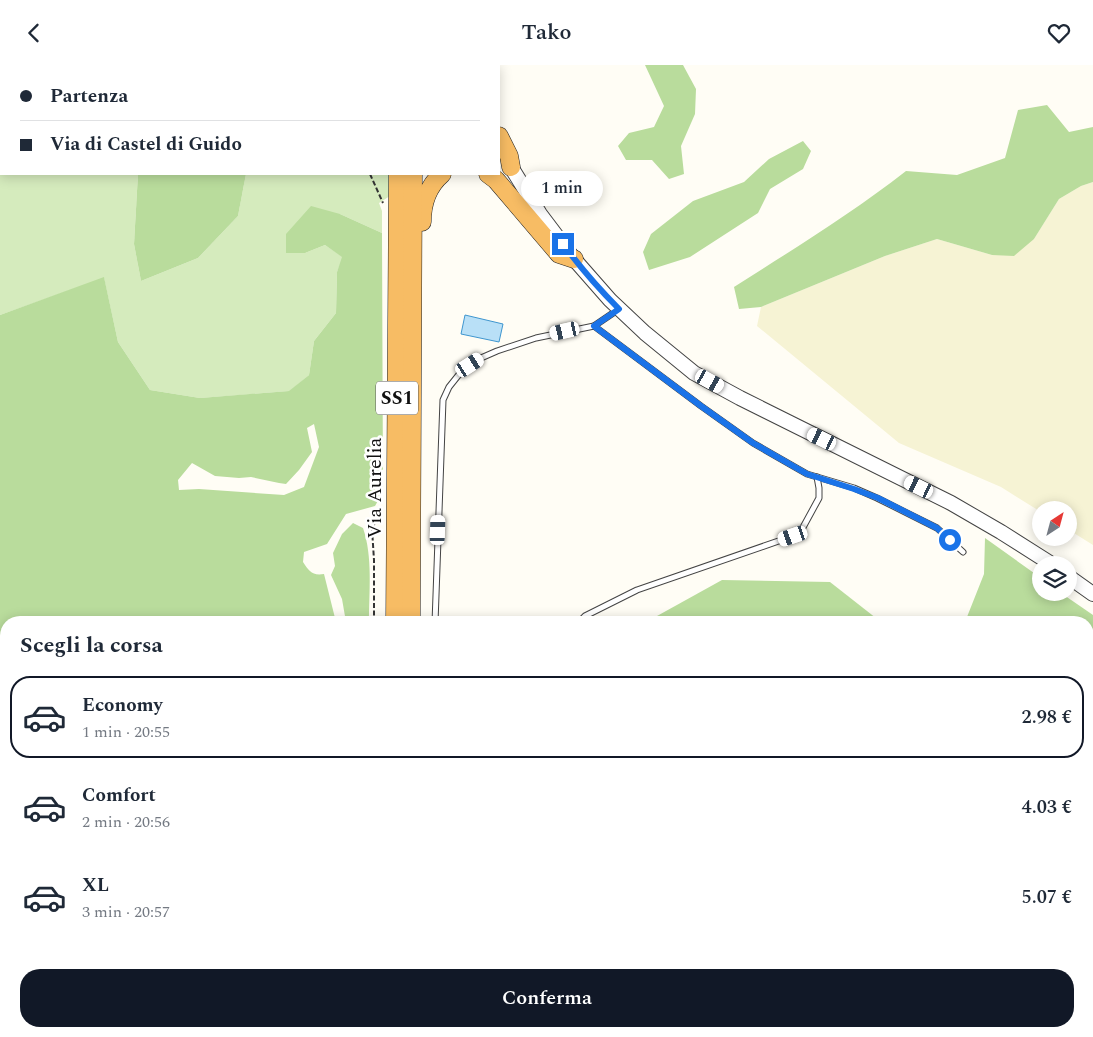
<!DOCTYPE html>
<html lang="it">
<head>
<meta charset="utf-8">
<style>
	:root { --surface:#fff; --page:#f6f6f7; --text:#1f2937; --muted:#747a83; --line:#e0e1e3; --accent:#111827 }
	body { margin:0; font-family:Spectral,serif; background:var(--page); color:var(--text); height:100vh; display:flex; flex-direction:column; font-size:19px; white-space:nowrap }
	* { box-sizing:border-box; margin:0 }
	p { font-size:16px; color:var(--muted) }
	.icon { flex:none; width:28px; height:28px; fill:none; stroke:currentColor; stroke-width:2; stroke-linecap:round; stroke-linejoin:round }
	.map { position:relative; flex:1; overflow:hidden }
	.sheet { position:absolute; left:0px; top:551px; width:1094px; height:421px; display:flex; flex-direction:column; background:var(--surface); border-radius:20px 20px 0 0; box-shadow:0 2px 12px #0003 }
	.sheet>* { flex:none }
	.guide { position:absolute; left:0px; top:0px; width:500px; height:110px; box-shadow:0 2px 12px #0003; display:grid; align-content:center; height:110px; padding:0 20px; background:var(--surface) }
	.needle { width:32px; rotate:36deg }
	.fabs { position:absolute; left:1032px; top:436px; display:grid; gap:10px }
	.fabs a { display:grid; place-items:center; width:45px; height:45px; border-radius:50%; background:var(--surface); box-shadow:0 2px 12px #0003; font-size:25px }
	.end { position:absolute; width:22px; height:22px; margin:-11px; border:6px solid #1a73e8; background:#fff; box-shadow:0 0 0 2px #fff }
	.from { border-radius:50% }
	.bubble { position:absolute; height:35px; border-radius:18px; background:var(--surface); box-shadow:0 2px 12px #0003; font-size:16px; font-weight:600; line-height:35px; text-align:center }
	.car { position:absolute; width:15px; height:30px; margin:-15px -8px; border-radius:6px; box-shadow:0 0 4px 1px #0007; background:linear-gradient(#fff 24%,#345 0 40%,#fff 0 76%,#345 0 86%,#fff 0) }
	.guide b { display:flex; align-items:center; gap:18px; height:48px; font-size:19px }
	.guide b+b { border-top:1px solid var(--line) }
	.guide i { width:12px; height:12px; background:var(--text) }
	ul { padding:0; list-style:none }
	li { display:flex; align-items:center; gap:15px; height:82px; margin:0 10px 8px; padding:0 10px; border:2px solid transparent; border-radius:20px }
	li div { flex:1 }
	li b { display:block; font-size:19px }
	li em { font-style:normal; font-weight:600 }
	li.on { border-color:var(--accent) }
	li>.icon { width:45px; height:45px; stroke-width:1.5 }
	h2 { padding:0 20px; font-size:22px; line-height:60px }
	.primary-button { display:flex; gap:10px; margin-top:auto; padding:10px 20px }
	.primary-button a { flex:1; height:58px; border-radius:20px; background:var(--accent); color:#fff; font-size:20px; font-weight:600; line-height:58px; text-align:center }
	header { display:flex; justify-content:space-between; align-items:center; height:65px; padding:0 20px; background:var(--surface); font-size:22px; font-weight:600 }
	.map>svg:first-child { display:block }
	.farmland { fill:#f6f3d4 }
	.green { fill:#d5ebbd }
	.forest { fill:#b9dc9c; fill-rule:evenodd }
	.water { fill:#b9e0f7; stroke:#3f96cf }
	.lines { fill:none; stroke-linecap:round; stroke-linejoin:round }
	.service-casing { stroke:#444; stroke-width:7 }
	.tertiary-casing { stroke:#444; stroke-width:16 }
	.trunk-casing { stroke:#222; stroke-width:19 }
	.path { stroke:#333; stroke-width:2; stroke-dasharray:5 2.5; stroke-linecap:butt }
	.service { stroke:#fff; stroke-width:5 }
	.tertiary { stroke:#fff; stroke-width:14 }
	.trunk { stroke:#f7bc64; stroke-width:18 }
	.route { stroke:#1a73e8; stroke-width:6 }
	.labels { text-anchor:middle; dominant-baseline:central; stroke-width:5; stroke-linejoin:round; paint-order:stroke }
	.shield { fill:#fff; stroke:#585858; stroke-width:1 }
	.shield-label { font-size:19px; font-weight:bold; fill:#111 }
	.street-label { font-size:20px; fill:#111; stroke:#fff }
</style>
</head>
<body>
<header><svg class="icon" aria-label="back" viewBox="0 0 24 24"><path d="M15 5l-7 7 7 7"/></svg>Tako<svg class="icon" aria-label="heart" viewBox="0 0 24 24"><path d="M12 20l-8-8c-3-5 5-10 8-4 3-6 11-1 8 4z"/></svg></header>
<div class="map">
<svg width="1093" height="972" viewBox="0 0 1093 972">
	<rect width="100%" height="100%" fill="#fffdf5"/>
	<!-- farmland -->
	<polygon class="farmland" points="1093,117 1093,480 1069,465 1069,445 1041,445 1041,447 1001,422 899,378 757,261 761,242 885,191 937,174 992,190 1034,174 1059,134 1081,121"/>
	<!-- green -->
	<g class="green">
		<polygon points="0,0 173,0 173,1 1,1 1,109 138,109 134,179 141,216 198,193 238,151 246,109 390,109 390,131 379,138 382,146 382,168 340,149 305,188 325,180 343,192 337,207 336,248 314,276 309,310 290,326 200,333 150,325 118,277 104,213 0,250"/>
		<polygon points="6,669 6,686 0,689 0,672"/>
		<polygon points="0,820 4,850 0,936"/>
	</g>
	<!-- forest -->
	<g class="forest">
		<rect x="173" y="0" width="94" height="1"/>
		<polygon points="645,0 683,0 696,24 695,49 681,81 684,109 669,114 652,95 626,95 618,81 629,68 654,62 664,41"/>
		<path d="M1047,40L1069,67L1093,62V117L1081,121L1059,134L1034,174L1014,191L992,190L937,174L885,191L761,242L739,244L734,222C792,185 851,149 906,106L957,110L1005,93L1018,45Z"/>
		<polygon points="803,76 811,86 803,104 770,124 758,148 690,192 649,205 643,187 651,169 693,136 744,117 769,94"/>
		<polygon points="138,109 246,109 238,151 198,193 141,216 134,179"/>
		<path d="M311,141L340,149L382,168L383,427L375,441L346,449L327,479L304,487L303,497C309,506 312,511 324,509L336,557L6,558V669L0,672V250L104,212L118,277L150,325L200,333L289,326L309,310L314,276L336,248L337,207L342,192L325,180L305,188H286V169ZM314,359L319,382L304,422L284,430L199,424L179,425L178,415L192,398L215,411L239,413L251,412L279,418L286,419L299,405L312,387L307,363Z"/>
		<path d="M353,458L363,463C373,492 369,527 369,557H346L342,534L331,510L335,501L333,488L342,469Z"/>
		<polygon points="985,473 1041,513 1041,528 1061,528 1093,550 1093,662 1088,659 1088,558 965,557 984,509"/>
		<polygon points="722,515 830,517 881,557 660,557 657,551"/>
		<polygon points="6,686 6,966 380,966 381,972 0,972 0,936 4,850 0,820 0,689"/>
		<polygon points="1093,777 1093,967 1061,970 1050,966 1088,966 1088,786"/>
		<polygon points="482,966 673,966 673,972 483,972"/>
		<polygon points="752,966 812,966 814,971 810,972 756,972"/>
	</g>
	<!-- water -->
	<polygon class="water" points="465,250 503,259 499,277 461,269"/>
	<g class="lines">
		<!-- service casing -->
		<g class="service-casing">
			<g id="service">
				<polyline points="594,261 701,341 753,378 807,409 854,423 877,433 937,463 963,487"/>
				<polyline points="435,558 443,335 449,322 461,307 481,293 497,286 536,273 594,261 619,244"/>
				<polyline points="578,558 585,551 637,525 793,471 801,466 819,433 819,423 817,412"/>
			</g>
		</g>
		<!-- tertiary casing -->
		<g class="tertiary-casing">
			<g id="tertiary">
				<polyline points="511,102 540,149 574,194 610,235 645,268 694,308 740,333 951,438 1001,467 1053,500"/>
				<polyline points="1069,512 1093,529"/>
			</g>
		</g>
		<!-- trunk casing -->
		<g class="trunk-casing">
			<g id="trunk">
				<polyline points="423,0 425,1"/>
				<polyline points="463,0 464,1"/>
				<polyline points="399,1 399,0"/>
				<polyline points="499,71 509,91 511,102"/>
				<polyline points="488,109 496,115 559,189 574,194"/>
				<path d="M422,157C422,139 428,121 442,109"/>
				<polyline points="395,558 398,109"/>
				<polyline points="411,558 413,109"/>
				<polyline points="430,966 431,972"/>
				<polyline points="446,966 447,972"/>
			</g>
		</g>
		<!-- path -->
		<g class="path">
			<polyline points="329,0 329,1"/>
			<polyline points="370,109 383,138"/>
			<polyline points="374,558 374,495 372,464 381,444"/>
			<polyline points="988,966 993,972"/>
			<polyline points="394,972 394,966"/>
			<polyline points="633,972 635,966"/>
		</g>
		<!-- service -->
		<use href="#service" class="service"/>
		<!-- tertiary -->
		<use href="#tertiary" class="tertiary"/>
		<!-- trunk -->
		<use href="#trunk" class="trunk"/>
	</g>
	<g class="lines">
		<!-- route -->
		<path class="route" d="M563,179C580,202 599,224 619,244L594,261L701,341L753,378L807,409L854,424L878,433L937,463L950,475"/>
	</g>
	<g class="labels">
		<!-- shield labels -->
		<rect class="shield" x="376" y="316.5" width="42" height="33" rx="4"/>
		<g class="shield-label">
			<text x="397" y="333">SS1</text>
		</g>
		<!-- street labels -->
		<g class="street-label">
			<text transform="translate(375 423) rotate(-90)">Via Aurelia</text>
		</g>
	</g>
</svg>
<div class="fabs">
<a><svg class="needle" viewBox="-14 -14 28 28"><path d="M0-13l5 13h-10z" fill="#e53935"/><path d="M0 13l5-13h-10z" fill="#747a83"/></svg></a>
<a><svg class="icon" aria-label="layers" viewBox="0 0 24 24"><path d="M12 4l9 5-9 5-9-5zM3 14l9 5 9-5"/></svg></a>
</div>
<i class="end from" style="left:950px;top:475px"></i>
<i class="end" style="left:563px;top:179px"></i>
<div class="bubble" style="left:521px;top:106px;width:82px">1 min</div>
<i class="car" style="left:565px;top:266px;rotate:257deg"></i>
<i class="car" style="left:470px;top:300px;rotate:57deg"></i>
<i class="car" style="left:710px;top:316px;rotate:119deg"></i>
<i class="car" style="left:822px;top:374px;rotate:296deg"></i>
<i class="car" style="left:919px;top:422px;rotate:296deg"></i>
<i class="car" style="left:438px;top:465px;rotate:2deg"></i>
<i class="car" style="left:793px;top:471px;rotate:251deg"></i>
<div class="guide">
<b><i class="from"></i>Partenza</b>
<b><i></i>Via di Castel di Guido</b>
</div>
<section class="sheet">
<h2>Scegli la corsa</h2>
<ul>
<li class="on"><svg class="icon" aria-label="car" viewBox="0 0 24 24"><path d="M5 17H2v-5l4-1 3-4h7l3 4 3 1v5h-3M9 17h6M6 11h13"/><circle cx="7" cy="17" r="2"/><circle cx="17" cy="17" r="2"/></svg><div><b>Economy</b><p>1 min · 20:55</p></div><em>2.98 €</em></li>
<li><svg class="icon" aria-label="car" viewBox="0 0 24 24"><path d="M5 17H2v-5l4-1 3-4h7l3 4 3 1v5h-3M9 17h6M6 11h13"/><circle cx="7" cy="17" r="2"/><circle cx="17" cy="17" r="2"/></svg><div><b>Comfort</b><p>2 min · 20:56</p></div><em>4.03 €</em></li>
<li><svg class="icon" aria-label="car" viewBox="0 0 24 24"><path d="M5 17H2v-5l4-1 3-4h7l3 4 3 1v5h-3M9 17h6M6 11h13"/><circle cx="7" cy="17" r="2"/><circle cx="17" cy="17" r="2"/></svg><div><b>XL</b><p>3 min · 20:57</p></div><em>5.07 €</em></li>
</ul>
<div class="primary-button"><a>Conferma</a></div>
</section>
</div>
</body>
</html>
